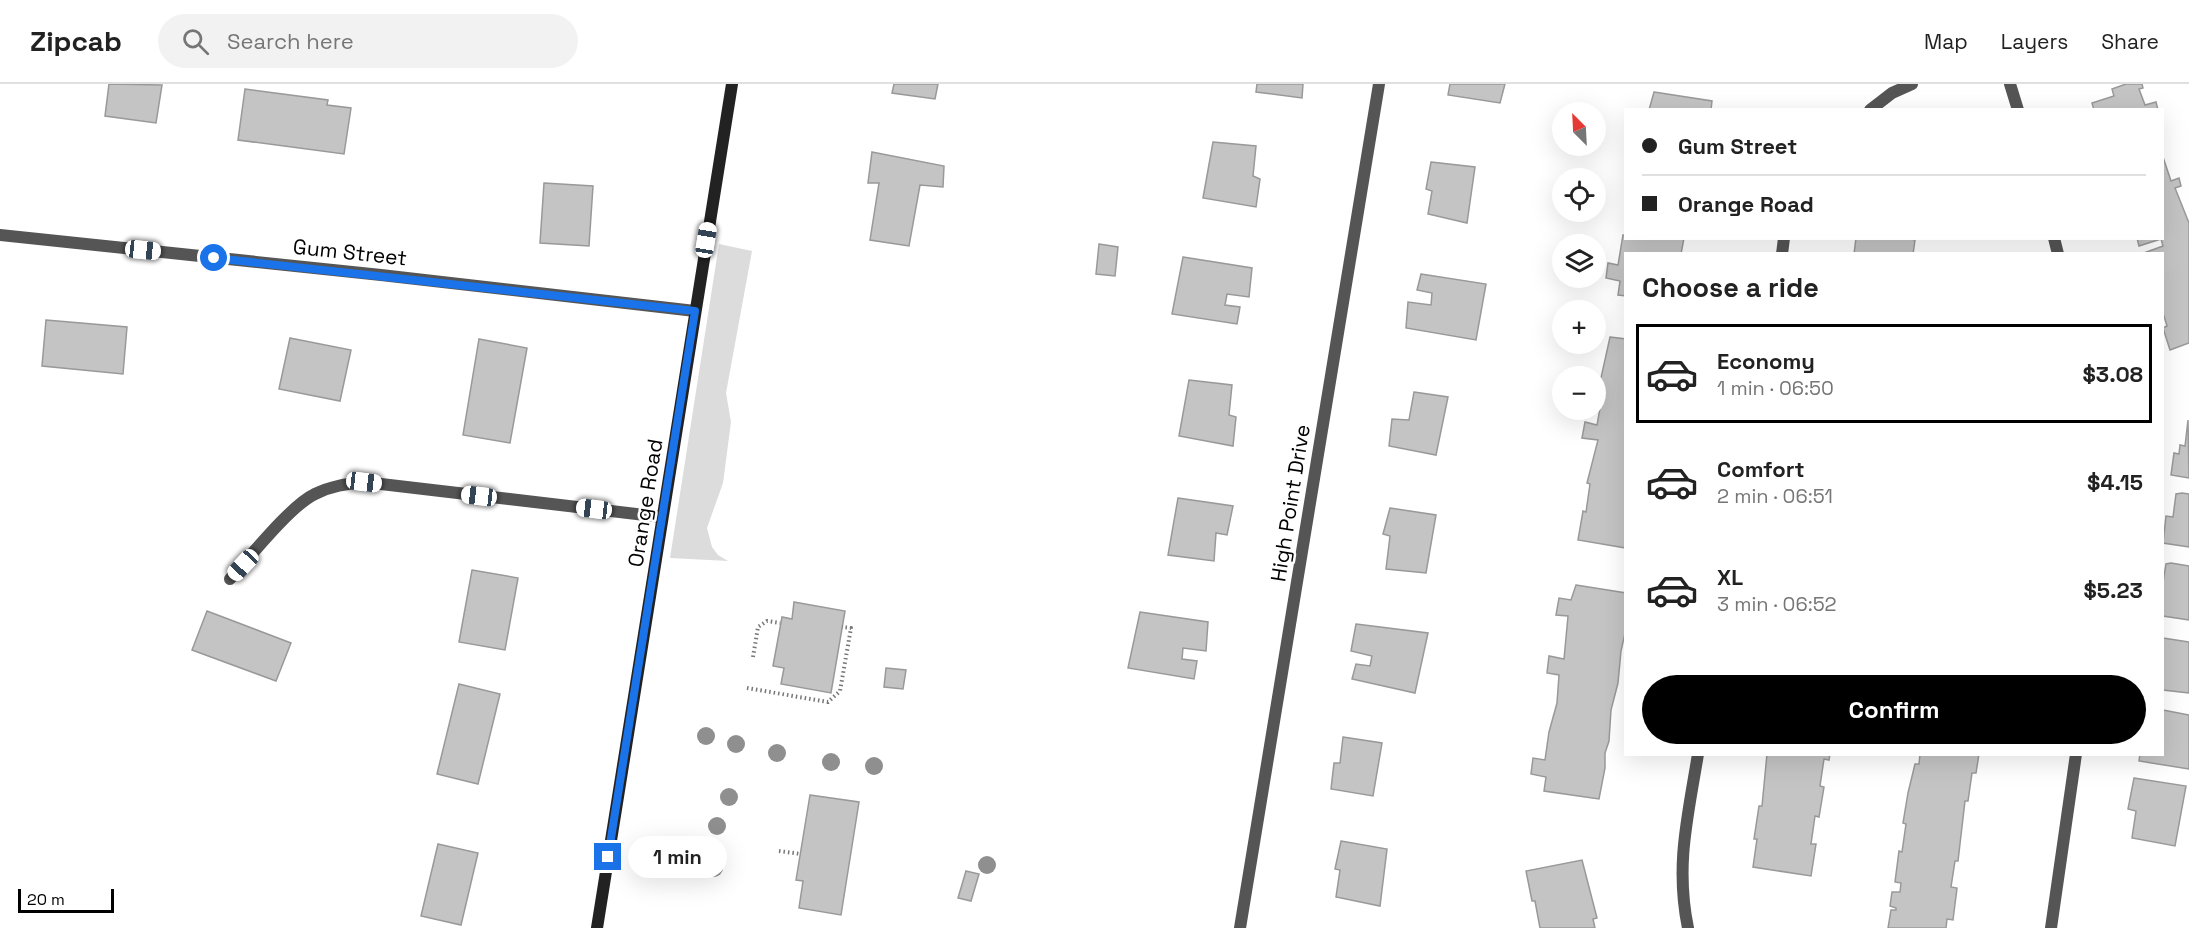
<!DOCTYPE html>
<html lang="en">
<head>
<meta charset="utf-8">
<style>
	:root { --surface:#fff; --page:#f2f2f2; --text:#222; --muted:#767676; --line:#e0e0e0; --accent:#000 }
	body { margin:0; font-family:"Space Grotesk",sans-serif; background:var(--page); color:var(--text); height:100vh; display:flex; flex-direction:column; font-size:22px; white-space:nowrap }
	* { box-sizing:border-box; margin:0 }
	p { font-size:20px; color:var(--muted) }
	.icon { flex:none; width:33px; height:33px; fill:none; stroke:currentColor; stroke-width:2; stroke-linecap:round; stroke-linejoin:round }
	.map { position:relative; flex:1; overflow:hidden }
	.side { position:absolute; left:1624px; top:168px; width:540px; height:504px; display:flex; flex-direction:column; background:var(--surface); border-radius:0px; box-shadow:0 6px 24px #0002 }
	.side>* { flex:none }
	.top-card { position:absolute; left:1624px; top:24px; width:540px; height:132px; border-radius:0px; box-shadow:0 6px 24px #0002; display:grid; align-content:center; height:132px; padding:0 18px; background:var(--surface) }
	.needle { width:39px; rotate:336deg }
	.tools { position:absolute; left:1552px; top:18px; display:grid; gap:12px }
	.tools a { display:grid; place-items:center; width:54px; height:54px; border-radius:50%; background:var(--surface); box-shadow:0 6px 24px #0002; font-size:30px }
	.scale { position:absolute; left:18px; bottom:15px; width:96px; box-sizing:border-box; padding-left:6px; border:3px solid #000; border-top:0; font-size:16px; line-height:21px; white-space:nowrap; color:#000; -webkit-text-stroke:4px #fff; paint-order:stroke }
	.end { position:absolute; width:27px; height:27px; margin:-14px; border:8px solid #1a73e8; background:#fff; box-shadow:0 0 0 3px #fff }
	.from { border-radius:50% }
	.bubble { position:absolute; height:42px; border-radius:21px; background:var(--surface); box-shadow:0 6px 24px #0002; font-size:20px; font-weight:700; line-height:42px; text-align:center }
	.car { position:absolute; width:18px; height:36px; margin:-18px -9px; border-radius:8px; box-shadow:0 0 4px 2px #0007; background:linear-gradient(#fff 24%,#345 0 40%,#fff 0 76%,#345 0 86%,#fff 0) }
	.top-card b { display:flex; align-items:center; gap:21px; height:57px; font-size:22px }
	.top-card b+b { border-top:2px solid var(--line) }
	.top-card i { width:15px; height:15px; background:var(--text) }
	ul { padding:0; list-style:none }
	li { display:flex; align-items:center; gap:18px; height:99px; margin:0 12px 9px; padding:0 6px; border:3px solid transparent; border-radius:0px }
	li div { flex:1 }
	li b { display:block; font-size:22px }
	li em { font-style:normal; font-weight:700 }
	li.selected { border-color:var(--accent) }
	li>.icon { width:54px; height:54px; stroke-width:1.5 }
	h2 { padding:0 18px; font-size:27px; line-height:72px }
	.cta { display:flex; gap:12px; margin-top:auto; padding:12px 18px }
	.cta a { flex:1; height:69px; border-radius:36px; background:var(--accent); color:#fff; font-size:24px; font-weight:700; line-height:69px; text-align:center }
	header { display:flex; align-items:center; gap:36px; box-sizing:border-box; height:84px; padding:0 30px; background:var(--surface); border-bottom:2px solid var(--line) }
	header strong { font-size:28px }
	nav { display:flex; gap:33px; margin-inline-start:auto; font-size:21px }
	.search { width:420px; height:54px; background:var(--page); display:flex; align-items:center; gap:15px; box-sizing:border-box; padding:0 21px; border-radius:33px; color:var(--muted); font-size:22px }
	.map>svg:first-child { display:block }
	.green { fill:#dcdcdc }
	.building { fill:#c4c4c4; stroke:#999; stroke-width:1.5 }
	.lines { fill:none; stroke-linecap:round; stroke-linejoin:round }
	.path { stroke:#777; stroke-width:4; stroke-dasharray:1.5 3; stroke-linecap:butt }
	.lane { stroke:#555; stroke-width:12 }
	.street { stroke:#555; stroke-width:12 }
	.secondary { stroke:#222; stroke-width:12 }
	.tree { fill:#8f8f8f }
	.route { stroke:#1a73e8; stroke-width:8 }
	.labels { text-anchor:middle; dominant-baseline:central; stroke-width:5; stroke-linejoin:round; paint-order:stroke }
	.street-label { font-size:21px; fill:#000; stroke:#fff }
</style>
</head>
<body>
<header>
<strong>Zipcab</strong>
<div class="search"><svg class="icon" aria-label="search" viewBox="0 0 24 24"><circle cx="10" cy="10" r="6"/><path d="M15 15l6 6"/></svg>Search here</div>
<nav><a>Map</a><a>Layers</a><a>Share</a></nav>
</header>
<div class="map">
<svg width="2189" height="844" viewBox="0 0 2189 844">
	<rect width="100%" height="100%" fill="#fff"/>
	<!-- green -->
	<polygon class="green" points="719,160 752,167 726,309 731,338 723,399 707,444 712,463 718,471 728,477 670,474"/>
	<!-- building -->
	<g class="building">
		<polygon points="109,0 162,1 156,39 105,32"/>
		<polygon points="894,0 938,0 935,15 892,9"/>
		<polygon points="1257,0 1303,0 1302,14 1256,8"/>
		<polygon points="1450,0 1505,0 1500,19 1448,11"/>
		<polygon points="2126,0 2142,0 2143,4 2139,5 2145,21 2156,18 2158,26 2094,26 2092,19 2114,12 2112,5"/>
		<polygon points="245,5 328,16 327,21 351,24 344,70 238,56"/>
		<polygon points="1654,8 1712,17 1711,26 1649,26"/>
		<polygon points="1213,58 1256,62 1253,92 1260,95 1256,123 1203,114"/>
		<polygon points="872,68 944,82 943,103 920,101 909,162 870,156 879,99 868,99"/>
		<polygon points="2163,73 2171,97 2179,94 2181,102 2175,104 2189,139 2189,259 2170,266 2163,244 2167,242 2163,229 2163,170 2141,170 2163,162 2161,155 2139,162 2137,154 2163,154"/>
		<polygon points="1431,78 1475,83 1467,139 1428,130 1432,107 1426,105"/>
		<polygon points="544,99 593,102 589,162 540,159"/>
		<polygon points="1623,151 1626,152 1626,154 1684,154 1681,170 1626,170 1626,212 1618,211 1620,197 1606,194 1608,179 1618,181"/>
		<polygon points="1856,154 1907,154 1915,156 1913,170 1854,170"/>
		<polygon points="1099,160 1118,163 1115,192 1096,190"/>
		<polygon points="1183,173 1252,184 1249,213 1227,210 1225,221 1240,223 1237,240 1172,230"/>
		<polygon points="1421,190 1486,200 1476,256 1406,244 1408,218 1431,221 1432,209 1417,206"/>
		<polygon points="46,236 127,243 123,290 42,282"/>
		<polygon points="1610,253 1626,255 1626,464 1578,456 1583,427 1586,428 1590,400 1587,399 1598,356 1582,354 1585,338 1597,341 1602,313 1597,312"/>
		<polygon points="290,254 351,266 340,317 279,305"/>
		<polygon points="479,255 527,264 510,359 463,351"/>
		<polygon points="1189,296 1232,301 1229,331 1236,333 1233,362 1179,352"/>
		<polygon points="1414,308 1448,313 1436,371 1389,362 1392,335 1409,336"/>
		<polygon points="2188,336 2189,394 2171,391 2174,369 2179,370 2180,361 2185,362"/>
		<polygon points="2182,409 2189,410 2189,463 2163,459 2166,432 2173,433 2176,410"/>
		<polygon points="1178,414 1233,422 1227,451 1216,449 1214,477 1168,471"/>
		<polygon points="1390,424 1436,431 1426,489 1386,485 1390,452 1383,450"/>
		<polygon points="2171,479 2189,482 2189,536 2163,532 2163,498 2166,480"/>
		<polygon points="472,486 518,494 505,566 459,558"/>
		<polygon points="1576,501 1626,509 1626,545 1621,567 1618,599 1611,626 1609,657 1605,669 1605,684 1599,715 1544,707 1546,693 1531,690 1533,674 1545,676 1549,648 1557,619 1559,591 1547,589 1549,572 1564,575 1568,532 1556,531 1559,514 1571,516"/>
		<polygon points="794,518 845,527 831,609 781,600 784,584 773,582 782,533 792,535"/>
		<polygon points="207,527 291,559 276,597 192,566"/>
		<polygon points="1140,528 1208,538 1206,567 1183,564 1182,575 1197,577 1194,595 1128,584"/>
		<polygon points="1356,540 1428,549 1415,609 1352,595 1356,580 1370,582 1372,572 1351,567"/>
		<polygon points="2163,554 2189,558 2189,609 2163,606"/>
		<polygon points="886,584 906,586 903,605 884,603"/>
		<polygon points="459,600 500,610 478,700 437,690"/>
		<polygon points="2163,626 2189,631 2189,685 2139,677 2140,670 2163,670"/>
		<polygon points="1343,653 1382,659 1373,712 1331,705 1334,679 1340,679"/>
		<polygon points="1767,670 1830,670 1829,676 1824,675 1820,702 1824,703 1819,733 1815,732 1811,760 1816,760 1811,792 1753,783 1757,755 1754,755 1759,722 1762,722"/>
		<polygon points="1920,670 1979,670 1976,689 1972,689 1968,717 1965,717 1958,777 1955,777 1951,803 1957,804 1953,836 1947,835 1946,844 1888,844 1891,826 1896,826 1896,824 1890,822 1892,808 1900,808 1901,799 1895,798 1899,767 1902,768 1906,740 1903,739 1908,709 1915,680 1919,680"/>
		<polygon points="2134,694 2186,702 2175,762 2132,754 2136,727 2128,725"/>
		<polygon points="810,711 859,718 841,831 799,824 803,797 796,796"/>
		<polygon points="1341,757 1387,765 1380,822 1336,813 1340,786 1335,785"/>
		<polygon points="438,760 478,769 461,841 421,832"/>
		<polygon points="1582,776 1597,834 1593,835 1595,844 1540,844 1535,817 1532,817 1526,787"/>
		<polygon points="966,787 979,790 971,817 958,814"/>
	</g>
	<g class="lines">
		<!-- path -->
		<g class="path">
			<polyline points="753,573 758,543 767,537 780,539"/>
			<polyline points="747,604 828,618 840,607 851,544 842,543"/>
			<polyline points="779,767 801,770"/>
		</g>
		<!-- lane -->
		<path class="lane" d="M230,495C250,473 290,422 315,410C331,402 346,400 364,398L662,433"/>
		<!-- street -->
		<g class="street">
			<polyline points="2010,0 2018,26"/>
			<polyline points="1870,26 1892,9 1912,0"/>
			<polyline points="0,151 381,191 695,227"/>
			<polyline points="2054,154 2058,170"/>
			<polyline points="1782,170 1784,154"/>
			<polyline points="1240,844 1379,0"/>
			<path d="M1688,844C1675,781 1688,732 1698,670"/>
			<polyline points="2051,844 2076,670"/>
		</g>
		<!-- secondary -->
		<polyline class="secondary" points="597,844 732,0"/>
	</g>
	<!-- trees -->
	<g class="tree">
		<circle cx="706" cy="652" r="9"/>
		<circle cx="736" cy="660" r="9"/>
		<circle cx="777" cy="669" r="9"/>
		<circle cx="831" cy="678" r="9"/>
		<circle cx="874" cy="682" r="9"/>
		<circle cx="729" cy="713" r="9"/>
		<circle cx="717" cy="742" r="9"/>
		<circle cx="682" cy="780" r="9"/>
		<circle cx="987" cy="781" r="9"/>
		<circle cx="714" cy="784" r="9"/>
	</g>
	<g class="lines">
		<!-- route -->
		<polyline class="route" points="214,174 695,227 608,773"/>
	</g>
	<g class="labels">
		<!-- street labels -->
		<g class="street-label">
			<text transform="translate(350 168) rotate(6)">Gum Street</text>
			<text transform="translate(645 419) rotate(-81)">Orange Road</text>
			<text transform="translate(1290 419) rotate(-81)">High Point Drive</text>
		</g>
	</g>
</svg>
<div class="tools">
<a><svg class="needle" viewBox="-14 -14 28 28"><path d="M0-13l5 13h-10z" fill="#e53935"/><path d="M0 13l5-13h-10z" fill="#767676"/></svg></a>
<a><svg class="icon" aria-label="locate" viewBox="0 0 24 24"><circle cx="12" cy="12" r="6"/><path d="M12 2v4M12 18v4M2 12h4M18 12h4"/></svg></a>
<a><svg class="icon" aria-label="layers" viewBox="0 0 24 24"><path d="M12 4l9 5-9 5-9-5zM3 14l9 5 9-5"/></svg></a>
<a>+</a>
<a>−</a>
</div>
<div class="scale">20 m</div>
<i class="end from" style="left:214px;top:174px"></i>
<i class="end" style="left:608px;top:773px"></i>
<div class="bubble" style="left:628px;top:752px;width:99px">1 min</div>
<i class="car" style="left:706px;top:156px;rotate:9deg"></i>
<i class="car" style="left:143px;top:166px;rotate:96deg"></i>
<i class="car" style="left:364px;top:398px;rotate:97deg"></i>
<i class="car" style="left:479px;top:412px;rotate:277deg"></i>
<i class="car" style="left:594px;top:425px;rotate:277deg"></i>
<i class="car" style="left:243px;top:481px;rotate:223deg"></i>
<div class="top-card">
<b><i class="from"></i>Gum Street</b>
<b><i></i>Orange Road</b>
</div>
<section class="side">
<h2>Choose a ride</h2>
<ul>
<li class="selected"><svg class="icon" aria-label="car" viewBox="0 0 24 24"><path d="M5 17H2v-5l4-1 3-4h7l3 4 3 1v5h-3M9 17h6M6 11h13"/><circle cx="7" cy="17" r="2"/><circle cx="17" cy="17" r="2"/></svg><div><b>Economy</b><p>1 min · 06:50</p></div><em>$3.08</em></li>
<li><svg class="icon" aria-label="car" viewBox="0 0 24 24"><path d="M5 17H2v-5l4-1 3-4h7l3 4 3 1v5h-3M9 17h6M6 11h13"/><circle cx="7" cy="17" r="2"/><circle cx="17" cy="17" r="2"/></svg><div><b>Comfort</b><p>2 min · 06:51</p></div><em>$4.15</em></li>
<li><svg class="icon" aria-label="car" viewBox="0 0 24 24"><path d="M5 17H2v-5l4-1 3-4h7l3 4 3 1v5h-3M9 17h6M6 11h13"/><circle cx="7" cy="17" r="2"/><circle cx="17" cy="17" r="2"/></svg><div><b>XL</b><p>3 min · 06:52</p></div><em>$5.23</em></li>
</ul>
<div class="cta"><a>Confirm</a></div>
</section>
</div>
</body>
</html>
